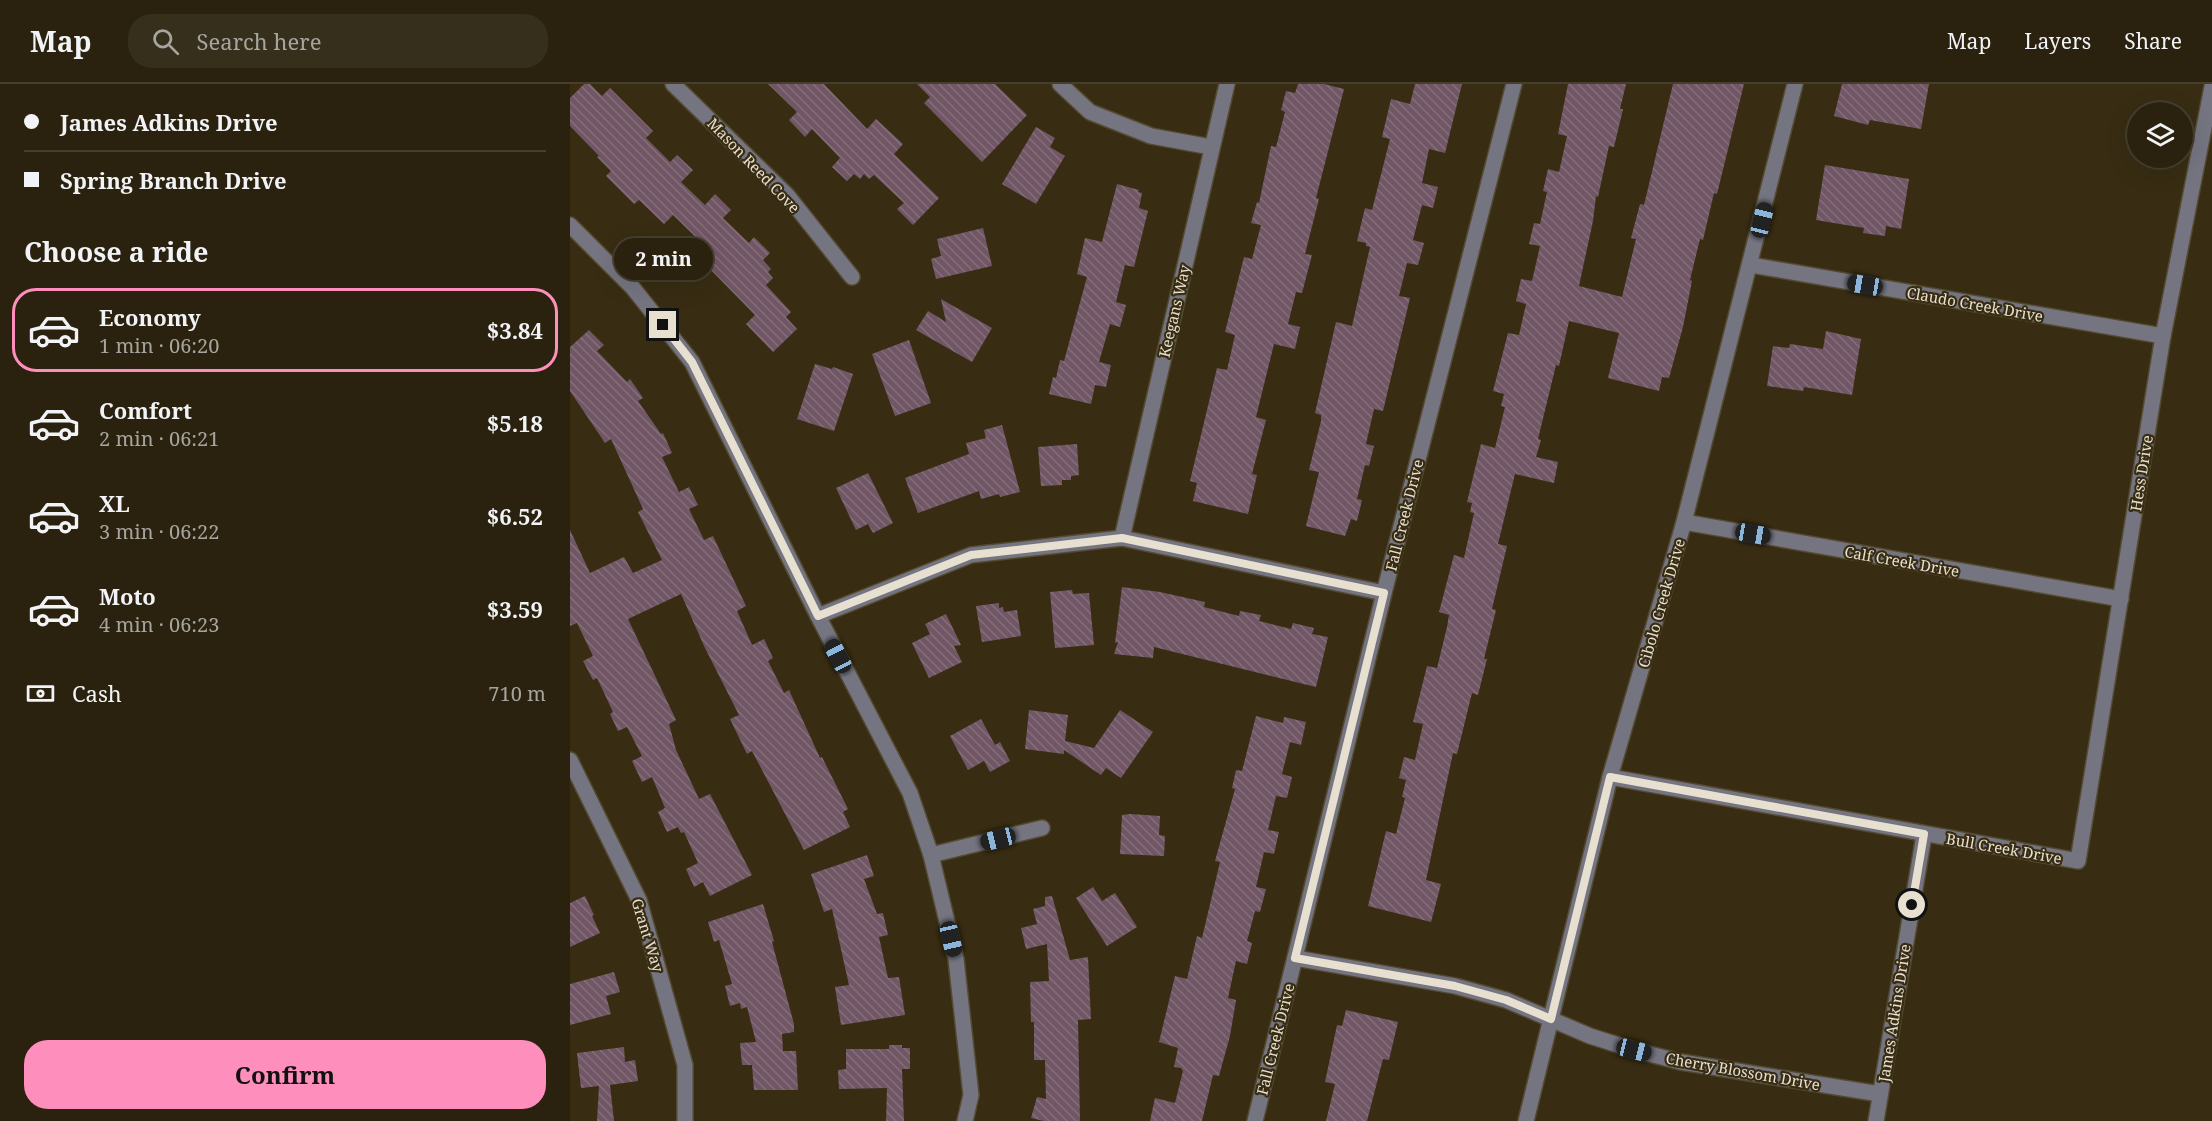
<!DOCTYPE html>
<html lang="en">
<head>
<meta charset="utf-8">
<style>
	:root { --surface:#2a220e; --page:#362f1c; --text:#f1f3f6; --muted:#a5a49e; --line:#463f2e; --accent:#fe8ebb }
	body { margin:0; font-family:"Noto Serif",serif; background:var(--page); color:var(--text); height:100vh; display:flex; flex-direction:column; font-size:22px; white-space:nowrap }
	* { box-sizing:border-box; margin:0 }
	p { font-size:20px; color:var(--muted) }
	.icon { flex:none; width:33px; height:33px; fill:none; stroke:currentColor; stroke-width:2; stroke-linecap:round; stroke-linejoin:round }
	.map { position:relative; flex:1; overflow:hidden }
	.side { display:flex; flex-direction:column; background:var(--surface); width:570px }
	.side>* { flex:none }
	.banner { display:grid; align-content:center; height:132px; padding:0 24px; background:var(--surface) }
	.buttons { position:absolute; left:1557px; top:18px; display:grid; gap:12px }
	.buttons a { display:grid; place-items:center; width:66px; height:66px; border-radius:50%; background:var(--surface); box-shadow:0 6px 24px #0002,0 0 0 2px var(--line); font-size:30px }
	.end { position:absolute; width:27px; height:27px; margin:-14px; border:8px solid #e7e0d1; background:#111; box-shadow:0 0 0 3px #111 }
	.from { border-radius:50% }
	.bubble { position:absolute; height:42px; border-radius:21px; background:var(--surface); box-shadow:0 6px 24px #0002,0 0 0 2px var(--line); font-size:20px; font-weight:700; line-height:42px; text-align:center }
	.car { position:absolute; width:18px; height:36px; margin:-18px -9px; border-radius:8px; box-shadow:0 0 4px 2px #0007; background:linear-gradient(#222 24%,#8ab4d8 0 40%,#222 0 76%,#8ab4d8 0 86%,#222 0) }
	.banner b { display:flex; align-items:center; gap:21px; height:57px; font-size:22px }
	.banner b+b { border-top:2px solid var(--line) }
	.banner i { width:15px; height:15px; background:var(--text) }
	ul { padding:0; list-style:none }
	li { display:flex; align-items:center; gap:18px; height:84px; margin:0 12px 9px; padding:0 12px; border:3px solid transparent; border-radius:24px }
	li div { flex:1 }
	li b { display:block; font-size:22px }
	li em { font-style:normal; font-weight:700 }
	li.selected { border-color:var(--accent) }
	li>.icon { width:54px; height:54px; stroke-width:1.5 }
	h2 { padding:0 24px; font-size:27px; line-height:72px }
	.pay { display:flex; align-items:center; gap:15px; height:66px; padding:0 24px; font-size:22px }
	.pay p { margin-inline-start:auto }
	.action { display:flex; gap:12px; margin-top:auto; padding:12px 24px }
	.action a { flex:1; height:69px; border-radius:24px; background:var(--accent); color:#111; font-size:24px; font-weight:700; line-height:69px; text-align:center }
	header { display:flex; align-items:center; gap:36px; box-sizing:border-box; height:84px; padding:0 30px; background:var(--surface); border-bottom:2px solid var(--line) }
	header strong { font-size:28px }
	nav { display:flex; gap:33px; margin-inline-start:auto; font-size:21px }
	.search { width:420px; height:54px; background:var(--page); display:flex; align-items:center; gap:15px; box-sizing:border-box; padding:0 21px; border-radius:24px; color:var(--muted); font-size:22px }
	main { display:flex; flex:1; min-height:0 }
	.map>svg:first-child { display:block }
	.building { fill:url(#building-back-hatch) }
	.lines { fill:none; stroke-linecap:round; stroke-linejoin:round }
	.minor-casing { stroke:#544a31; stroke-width:18 }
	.minor { stroke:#757582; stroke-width:15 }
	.route { stroke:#e7e0d1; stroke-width:8 }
	.labels { text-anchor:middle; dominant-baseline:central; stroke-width:4.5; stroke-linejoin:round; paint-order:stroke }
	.street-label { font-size:15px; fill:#e7e0d1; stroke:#382d13 }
</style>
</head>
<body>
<header>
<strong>Map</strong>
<div class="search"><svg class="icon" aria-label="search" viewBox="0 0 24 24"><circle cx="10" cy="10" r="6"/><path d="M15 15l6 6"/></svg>Search here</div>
<nav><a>Map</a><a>Layers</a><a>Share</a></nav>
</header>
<main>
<section class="side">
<div class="banner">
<b><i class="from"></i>James Adkins Drive</b>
<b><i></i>Spring Branch Drive</b>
</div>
<h2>Choose a ride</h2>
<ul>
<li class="selected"><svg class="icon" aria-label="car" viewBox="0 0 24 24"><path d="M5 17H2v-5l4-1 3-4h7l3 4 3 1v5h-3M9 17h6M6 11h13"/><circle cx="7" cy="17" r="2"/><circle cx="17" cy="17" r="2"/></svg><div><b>Economy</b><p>1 min · 06:20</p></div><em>$3.84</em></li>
<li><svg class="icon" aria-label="car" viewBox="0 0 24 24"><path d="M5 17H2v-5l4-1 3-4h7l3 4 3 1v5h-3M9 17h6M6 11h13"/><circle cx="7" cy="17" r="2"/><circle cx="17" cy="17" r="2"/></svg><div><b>Comfort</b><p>2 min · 06:21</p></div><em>$5.18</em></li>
<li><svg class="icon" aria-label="car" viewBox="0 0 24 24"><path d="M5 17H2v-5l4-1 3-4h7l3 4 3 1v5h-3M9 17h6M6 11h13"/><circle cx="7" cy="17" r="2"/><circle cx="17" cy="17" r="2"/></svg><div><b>XL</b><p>3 min · 06:22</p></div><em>$6.52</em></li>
<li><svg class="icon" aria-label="car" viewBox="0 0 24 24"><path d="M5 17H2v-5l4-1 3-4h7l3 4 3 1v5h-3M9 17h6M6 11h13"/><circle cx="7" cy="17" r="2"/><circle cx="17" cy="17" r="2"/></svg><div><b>Moto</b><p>4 min · 06:23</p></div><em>$3.59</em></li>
</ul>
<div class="pay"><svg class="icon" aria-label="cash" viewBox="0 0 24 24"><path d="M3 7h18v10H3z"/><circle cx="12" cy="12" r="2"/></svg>Cash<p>710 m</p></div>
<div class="action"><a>Confirm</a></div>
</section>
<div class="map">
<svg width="1642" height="1037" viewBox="0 0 1642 1037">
	<defs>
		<pattern id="building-back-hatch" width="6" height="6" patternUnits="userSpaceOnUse" patternTransform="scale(1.5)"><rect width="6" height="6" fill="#715665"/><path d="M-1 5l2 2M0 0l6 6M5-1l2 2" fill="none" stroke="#856e7a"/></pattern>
	</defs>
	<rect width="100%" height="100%" fill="#382d13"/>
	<!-- building -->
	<g class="building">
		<polygon points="14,0 20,0 32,12 40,4 83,47 76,54 100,78 107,71 123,86 111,98 135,121 145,110 161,126 153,134 179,159 184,153 200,169 193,176 201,185 198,188 203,194 196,201 221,228 216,233 227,245 203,268 176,240 185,231 134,179 143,170 103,131 94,140 69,116 64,120 36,92 41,87 27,73 29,72 0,42 0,14"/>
		<polygon points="198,0 254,0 297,45 306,35 333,60 324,70 369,114 343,141 327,125 334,119 304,91 299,95 294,90 290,95 284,90 277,97 262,83 270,74 242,45 235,53 219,36 227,28"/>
		<polygon points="347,0 425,0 457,31 412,78 354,19 360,13"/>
		<polygon points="728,0 754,0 774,5 746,114 749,115 735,170 742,171 732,209 726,208 718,240 730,243 725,265 704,260 686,333 696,336 682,390 687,391 678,430 623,417 627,399 620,397 647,284 657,286 665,251 655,248 674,173 682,175 691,141 681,139 687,118 689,119 701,62 706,63 715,28 711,26 716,7 725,9"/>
		<polygon points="845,0 892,0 875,69 859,65 852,99 868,103 863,124 852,121 843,156 854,159 848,181 837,179 829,212 840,214 813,327 804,325 796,360 804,362 799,382 795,381 787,415 792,416 787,437 781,435 775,452 736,442 749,388 739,386 751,337 751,331 745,329 766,238 782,242 800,163 796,162 796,159 787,157 795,124 802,126 820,55 812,53 821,15 840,20"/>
		<polygon points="998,0 1056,0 1050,25 1053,25 1044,63 1039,62 1028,113 1026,112 1023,137 1009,202 1052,213 1066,155 1061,154 1070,120 1074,121 1103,0 1174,0 1147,110 1144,109 1133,156 1130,155 1120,196 1122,197 1113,243 1099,294 1092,293 1089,307 1038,294 1049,249 999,237 989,282 986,281 968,355 971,356 966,373 988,378 984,399 945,390 928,460 937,462 922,525 926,526 914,575 917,575 908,611 902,609 887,670 883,669 856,796 871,800 861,838 798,822 816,747 826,750 835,714 832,713 836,696 829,694 834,673 845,676 853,640 843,638 857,582 867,584 877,543 879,531 869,528 884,471 894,474 904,429 900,428 902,419 897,418 911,360 925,364 935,323 931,322 934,310 923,307 938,249 949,251 956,220 946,217 951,195 962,197 970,162 959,160 964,139 970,140 977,108 973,107 978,85 989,88 997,52 988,50"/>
		<polygon points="1272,0 1359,0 1351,45 1300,36 1298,41 1264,32"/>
		<polygon points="466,43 485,54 480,63 495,72 466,120 432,100"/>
		<polygon points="1255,81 1339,95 1331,145 1316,142 1315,152 1293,149 1294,144 1246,136"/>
		<polygon points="547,100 569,106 568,108 572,109 569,124 578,127 564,183 555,181 546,218 556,221 550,243 540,240 529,278 541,281 536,303 525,301 521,320 479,310 483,293 486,294 490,276 494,277 517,193 507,190 515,154 532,158"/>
		<polygon points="413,144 422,182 366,195 361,175 371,172 367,155"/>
		<polygon points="371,215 422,244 402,278 346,246 358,227 376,238"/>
		<polygon points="19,246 34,261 27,267 57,298 60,295 73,314 68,317 91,350 93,349 102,369 92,373 109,408 119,403 128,421 119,425 134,456 143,452 176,522 167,527 182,561 194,555 203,574 198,577 214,609 219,606 250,674 252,673 278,725 273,728 280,743 234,766 182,667 177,670 160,635 169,631 135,564 111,510 58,535 106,636 99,640 106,666 129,715 140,710 182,791 140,812 133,798 124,803 116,785 128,779 114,748 111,749 108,743 97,748 88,728 95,724 82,693 72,698 62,677 72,672 57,643 48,647 40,630 43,628 27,594 23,596 13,577 23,572 7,539 0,542 0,446 20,489 54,473 63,489 92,476 68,428 73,425 41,355 35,359 0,307 0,263"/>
		<polygon points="1256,247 1291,255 1282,311 1234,303 1233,307 1197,302 1203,262 1219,264 1220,260 1253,265"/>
		<polygon points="339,256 361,319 325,332 302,270"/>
		<polygon points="245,280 262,285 263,283 283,290 264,347 227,335"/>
		<polygon points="432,341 450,408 430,413 429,410 411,415 409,407 348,429 335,394 399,370 396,359 416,354 414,346"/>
		<polygon points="507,360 509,391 501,392 501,396 492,396 492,401 471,402 468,363"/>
		<polygon points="298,389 323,439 303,449 298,440 286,446 266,404"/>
		<polygon points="552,503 590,508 635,518 634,523 669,532 670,527 691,531 689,537 721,545 723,539 744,544 742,550 758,553 746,603 584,563 583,574 544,570 548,558 545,559"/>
		<polygon points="502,506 503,510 519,509 524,561 485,564 480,508"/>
		<polygon points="429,519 429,524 433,523 434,528 447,526 451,552 412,558 406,522"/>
		<polygon points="376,530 391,561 384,562 392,578 359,594 342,559 360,550 355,540"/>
		<polygon points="459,626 498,631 495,657 524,664 550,626 583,648 551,694 536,684 531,691 494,666 494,670 455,665"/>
		<polygon points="686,632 713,639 714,633 736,638 731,661 720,658 712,690 722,693 717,714 706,712 698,746 709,748 704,770 694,768 686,803 696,805 690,828 685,827 677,857 682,859 677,880 666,877 658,914 666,916 660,952 649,992 643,991 632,1037 580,1037 585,1014 605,1019 613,987 611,984 604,983 608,964 589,958 605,892 617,895 627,852 632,854 650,778 645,777 665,705 662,704 666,686 672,687"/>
		<polygon points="411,635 425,661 430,658 440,677 420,688 414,677 398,686 380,652"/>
		<polygon points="560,730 590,732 589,751 595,752 594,772 550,770 552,731"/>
		<polygon points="297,771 304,792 294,795 307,830 313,829 318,851 309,853 318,894 329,893 335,931 271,941 265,903 279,901 262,825 254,828 241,790"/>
		<polygon points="523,803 532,817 545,809 567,843 537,862 506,814"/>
		<polygon points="15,812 24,831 22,832 30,849 0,863 0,819"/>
		<polygon points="482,812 500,876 518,873 521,935 508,936 510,1037 474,1037 461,1034 467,1013 476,1015 475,976 464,976 464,938 461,938 460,898 479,897 477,860 456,865 451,844 467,840 463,825 475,822 475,813"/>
		<polygon points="193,820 204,857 202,858 224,940 224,948 212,950 213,967 226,967 228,1006 184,1006 182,981 172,981 170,959 186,958 177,923 171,925 170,919 160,922 155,902 162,900 149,856 144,858 138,838"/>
		<polygon points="44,888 50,908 36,912 41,930 0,941 0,900"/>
		<polygon points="776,926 828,938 819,976 813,975 797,1037 756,1037 765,1000 755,998 767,941 772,942"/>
		<polygon points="319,961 332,961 332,964 340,964 340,985 332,985 334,1037 316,1037 317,1004 269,1005 268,986 276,985 276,965 319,965"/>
		<polygon points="54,963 55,978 65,976 68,997 40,1001 44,1037 27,1037 29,1002 11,1004 7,969"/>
	</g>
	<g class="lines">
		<!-- minor casing -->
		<g class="minor-casing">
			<g id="minor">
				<polyline points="103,0 217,111 282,193"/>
				<polyline points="490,0 520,28 581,52 641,63"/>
				<polyline points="0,141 63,204 122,278 248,532 340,709 361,771 386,875 401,1011 395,1037"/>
				<polyline points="1181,181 1593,252"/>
				<polyline points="1114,438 1551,515"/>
				<polyline points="552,454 657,0"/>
				<polyline points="248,532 401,471 552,454 814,509"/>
				<polyline points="0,676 69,816 115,981 115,1037"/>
				<polyline points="1040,693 1508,777 1593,252 1642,3"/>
				<polyline points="361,771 472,744"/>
				<polyline points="725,874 885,902 936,916 1020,952 1064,966 1111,978 1310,1010"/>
				<polyline points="685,1037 814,509 944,0"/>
				<polyline points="956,1037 1040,693 1114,438 1225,0"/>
				<polyline points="1306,1037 1354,751"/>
			</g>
		</g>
		<!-- minor -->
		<use href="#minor" class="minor"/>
	</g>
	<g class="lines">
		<!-- route -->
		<polyline class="route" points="93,241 122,278 248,532 401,471 552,454 814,509 725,874 885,902 936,916 981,935 1040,693 1354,750 1342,821"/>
	</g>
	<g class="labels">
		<!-- street labels -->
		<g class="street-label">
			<text transform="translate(184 81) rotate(46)">Mason Reed Cove</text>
			<text transform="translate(1405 220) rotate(10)">Claudo Creek Drive</text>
			<text transform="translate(604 227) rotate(-77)">Keegans Way</text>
			<text transform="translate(1571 389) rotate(-81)">Hess Drive</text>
			<text transform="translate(834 431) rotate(-76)">Fall Creek Drive</text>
			<text transform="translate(1332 477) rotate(10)">Calf Creek Drive</text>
			<text transform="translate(1091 519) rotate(-74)">Cibolo Creek Drive</text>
			<text transform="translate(1434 764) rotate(10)">Bull Creek Drive</text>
			<text transform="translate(78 851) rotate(73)">Grant Way</text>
			<text transform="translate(1324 929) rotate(-81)">James Adkins Drive</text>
			<text transform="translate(705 955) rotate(-76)">Fall Creek Drive</text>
			<text transform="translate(1173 987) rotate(10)">Cherry Blossom Drive</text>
		</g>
	</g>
</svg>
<div class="buttons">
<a><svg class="icon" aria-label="layers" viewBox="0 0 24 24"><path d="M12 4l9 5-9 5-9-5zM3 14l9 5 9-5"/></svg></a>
</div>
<i class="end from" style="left:1342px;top:821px"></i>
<i class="end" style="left:93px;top:241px"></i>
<div class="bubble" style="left:44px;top:154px;width:99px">2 min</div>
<i class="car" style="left:1192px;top:136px;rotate:14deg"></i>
<i class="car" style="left:1295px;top:201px;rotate:280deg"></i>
<i class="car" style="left:1183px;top:450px;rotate:100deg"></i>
<i class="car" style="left:268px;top:572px;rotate:332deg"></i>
<i class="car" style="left:428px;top:755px;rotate:256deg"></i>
<i class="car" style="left:381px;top:855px;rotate:167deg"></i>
<i class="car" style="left:1064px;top:966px;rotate:104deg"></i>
</div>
</main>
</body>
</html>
